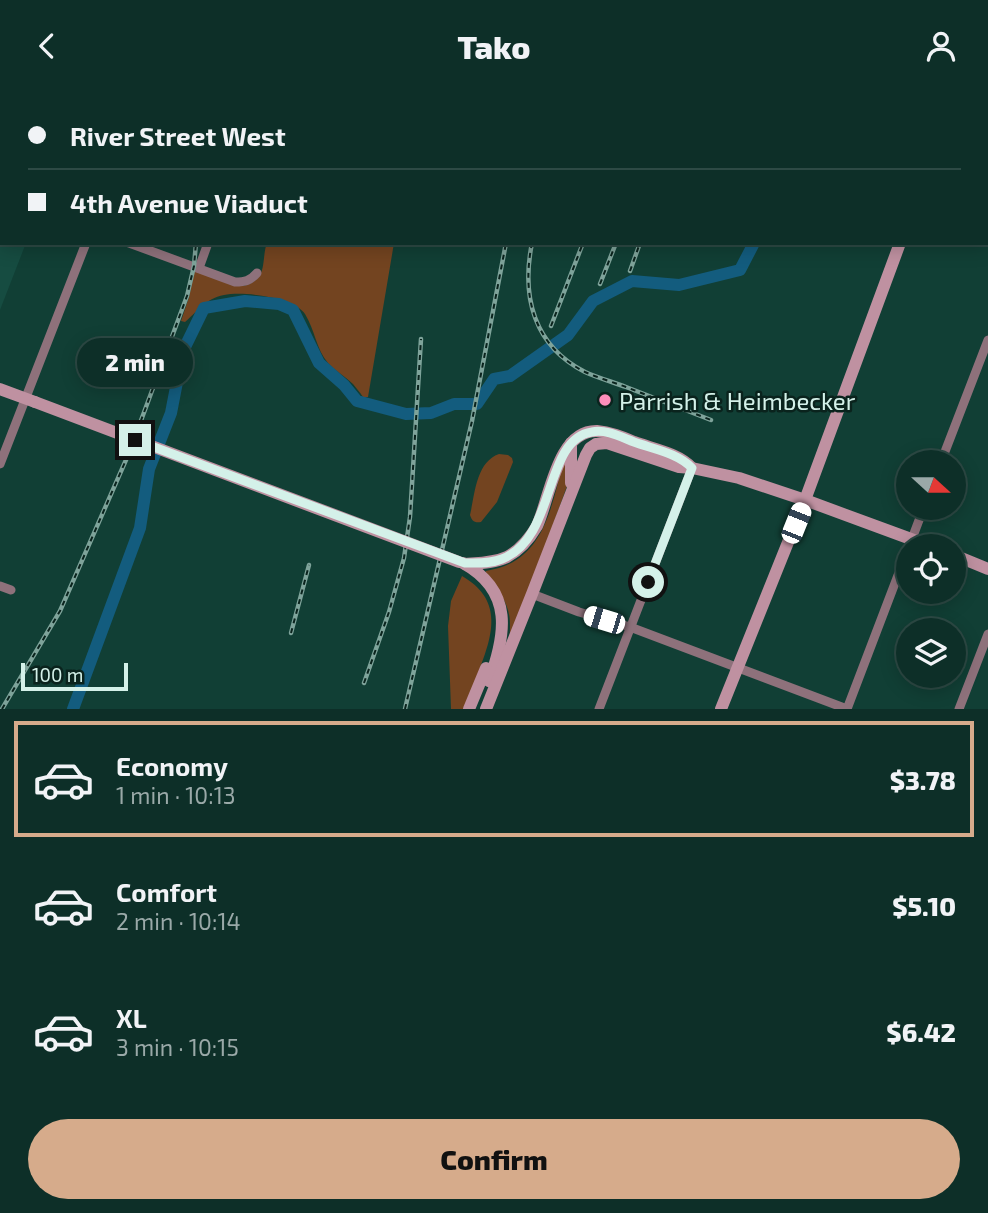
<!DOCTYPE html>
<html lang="en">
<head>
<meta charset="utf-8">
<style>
	:root { --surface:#0d2f28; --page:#163730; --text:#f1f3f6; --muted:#9aa9a8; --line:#2d4a45; --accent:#d6ab8b }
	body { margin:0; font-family:"Exo 2",sans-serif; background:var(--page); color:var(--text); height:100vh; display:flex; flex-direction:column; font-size:26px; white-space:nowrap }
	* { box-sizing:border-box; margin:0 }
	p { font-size:23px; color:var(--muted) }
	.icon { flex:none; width:38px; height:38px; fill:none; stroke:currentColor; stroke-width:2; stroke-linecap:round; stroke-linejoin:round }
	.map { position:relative; height:618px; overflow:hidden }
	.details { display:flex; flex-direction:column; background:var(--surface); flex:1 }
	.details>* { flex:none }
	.banner { position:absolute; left:0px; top:0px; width:989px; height:154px; box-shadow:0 4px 18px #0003,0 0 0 2px var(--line); display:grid; align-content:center; height:154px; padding:0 28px; background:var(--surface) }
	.needle { width:46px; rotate:111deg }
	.tools { position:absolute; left:896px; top:359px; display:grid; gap:14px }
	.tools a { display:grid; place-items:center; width:70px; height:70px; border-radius:50%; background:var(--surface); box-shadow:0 4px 18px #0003,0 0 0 2px var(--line); font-size:35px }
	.scale { position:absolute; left:21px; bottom:18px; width:107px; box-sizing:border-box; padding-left:7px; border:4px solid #d4f1e9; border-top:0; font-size:19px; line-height:24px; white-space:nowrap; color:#d4f1e9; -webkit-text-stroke:5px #0a231d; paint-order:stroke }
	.end { position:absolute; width:32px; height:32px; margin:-16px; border:9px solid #d4f1e9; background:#111; box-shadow:0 0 0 4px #111 }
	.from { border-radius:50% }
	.bubble { position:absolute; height:49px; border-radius:24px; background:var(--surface); box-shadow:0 4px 18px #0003,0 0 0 2px var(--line); font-size:23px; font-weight:800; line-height:49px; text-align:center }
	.car { position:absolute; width:21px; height:42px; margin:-21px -10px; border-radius:9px; box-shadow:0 0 5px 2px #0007; background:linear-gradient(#fff 24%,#345 0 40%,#fff 0 76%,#345 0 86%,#fff 0) }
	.banner b { display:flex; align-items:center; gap:24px; height:66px; font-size:26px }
	.banner b+b { border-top:2px solid var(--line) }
	.banner i { width:18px; height:18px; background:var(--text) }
	ul { padding:12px 0 0; list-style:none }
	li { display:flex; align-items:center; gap:21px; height:116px; margin:0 14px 10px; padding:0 14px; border:4px solid transparent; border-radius:0px }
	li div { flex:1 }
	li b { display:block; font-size:26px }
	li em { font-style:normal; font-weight:800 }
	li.on { border-color:var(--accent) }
	li>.icon { width:63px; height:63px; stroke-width:1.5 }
	.cta { display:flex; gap:14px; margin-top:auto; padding:14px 28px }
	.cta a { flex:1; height:80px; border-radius:42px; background:var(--accent); color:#111; font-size:28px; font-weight:800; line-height:80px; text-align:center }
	header { display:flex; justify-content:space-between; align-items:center; height:91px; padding:0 28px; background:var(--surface); font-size:32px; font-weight:800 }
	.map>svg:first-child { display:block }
	.built { fill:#164c41 }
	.green { fill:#734420 }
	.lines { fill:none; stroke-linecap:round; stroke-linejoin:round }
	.river { stroke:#135c7e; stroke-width:12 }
	.street { stroke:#8e717b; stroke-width:9 }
	.secondary { stroke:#bf91a1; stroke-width:12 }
	.rail-casing { stroke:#7ea39a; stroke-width:4.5 }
	.rail { stroke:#0a231d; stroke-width:2; stroke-dasharray:5; stroke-linecap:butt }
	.secondary-bridge { stroke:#bf91a1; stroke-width:12 }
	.route { stroke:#d4f1e9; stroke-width:9 }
	.poi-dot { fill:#fe8ebb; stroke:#0a231d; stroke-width:2.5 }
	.labels { text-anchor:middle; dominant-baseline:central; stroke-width:5; stroke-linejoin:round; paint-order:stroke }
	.poi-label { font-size:24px; fill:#d4f1e9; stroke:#0a231d; text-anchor:start }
</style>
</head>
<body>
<header><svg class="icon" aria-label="back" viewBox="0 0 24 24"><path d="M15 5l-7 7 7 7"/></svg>Tako<svg class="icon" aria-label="person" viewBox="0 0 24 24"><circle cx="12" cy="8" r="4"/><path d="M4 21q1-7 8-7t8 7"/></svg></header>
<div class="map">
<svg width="988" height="618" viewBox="0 0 988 618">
	<rect width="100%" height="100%" fill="#113f35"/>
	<!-- built -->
	<polygon class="built" points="0,109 2,109 2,152 26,152 0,219"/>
	<!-- green -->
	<g class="green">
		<path d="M267,152H394L368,306H363C360,301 356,297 353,293C345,285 335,280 328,272C316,258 315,239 305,223C294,206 243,200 224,204C205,208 198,220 185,231L181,230L189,206L195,178C204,181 233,195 241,195C249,195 256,190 260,184C265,175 263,162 267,152Z"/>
		<path d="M499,363L508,364L512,367L513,371L497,411L481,431C474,432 472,430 470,424C475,403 476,371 499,363Z"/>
		<path d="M564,368L567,375V395L508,559C513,521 510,513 485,483L486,480C545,471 551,416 564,368Z"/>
		<path d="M462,485C502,508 494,541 480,577C475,591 469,605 463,618H451L448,535L451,510Z"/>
	</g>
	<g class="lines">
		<!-- river -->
		<g class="river">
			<polyline points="832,2 833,0"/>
			<polyline points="73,618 140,437 149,378 171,322 183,260 204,217 245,210 279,213 293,219 319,272 344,294 357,310 406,323 431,322 454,313 477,313 494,288 510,285 568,244 593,210 632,190 679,194 740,179 754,152"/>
		</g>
		<!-- street -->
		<g class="street">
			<polyline points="261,0 266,2"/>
			<polyline points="752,0 757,2"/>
			<polyline points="144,2 144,0"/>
			<polyline points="987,88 988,88"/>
			<polyline points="0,100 2,101"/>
			<path d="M129,152L235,191C245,191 250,190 257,182"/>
			<polyline points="199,177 208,152"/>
			<polyline points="941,371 988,249"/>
			<polyline points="0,373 86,152"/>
			<polyline points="910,453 924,416"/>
			<polyline points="0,495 11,499"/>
			<polyline points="532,503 579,521 630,536 847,618 908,458"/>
			<polyline points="599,618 692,377"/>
			<polyline points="959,618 988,543"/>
		</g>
		<!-- secondary -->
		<g class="secondary">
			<polyline points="25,2 26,0"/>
			<polyline points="957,2 957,0"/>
			<polyline points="0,66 2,61"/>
			<polyline points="0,298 35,311"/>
			<polyline points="571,352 571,392"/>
			<polyline points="954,464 988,478"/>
			<path d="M463,472C514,500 506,544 489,590"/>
			<path d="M465,473C479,472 494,472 507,466C520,459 530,447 537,435C550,407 557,339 597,340C610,341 622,346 634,351C653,358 678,362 692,377"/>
			<polyline points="469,618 486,577"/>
			<polyline points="486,618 532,503 586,364 590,357 596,353 607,352 679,376 692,377 739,387 805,409 930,455"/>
			<polyline points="721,618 805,409 900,152"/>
		</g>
		<!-- rail casing -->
		<g class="rail-casing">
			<g id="rail">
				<polyline points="208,2 209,0"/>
				<polyline points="534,2 535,0"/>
				<polyline points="548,2 548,0"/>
				<polyline points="588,2 590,0"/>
				<polyline points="602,2 604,0"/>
				<polyline points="641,2 641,0"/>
				<polyline points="669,2 670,0"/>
				<polyline points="688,2 689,0"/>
				<polyline points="735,2 735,0"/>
				<path d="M532,152C521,206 534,255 585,281C598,287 613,291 626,296C654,307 683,318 711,329"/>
				<polyline points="630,180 640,152"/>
				<polyline points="600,193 616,152"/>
				<polyline points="551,235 583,152"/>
				<polyline points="291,542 309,474"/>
				<polyline points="364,592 389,521 404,467 410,426 421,248"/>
				<polyline points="2,618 60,520 129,362 187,205 194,175 196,152"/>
				<polyline points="405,618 472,330 506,152"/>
			</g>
		</g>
		<!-- rail -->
		<use href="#rail" class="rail"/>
		<!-- secondary-bridge -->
		<polyline class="secondary-bridge" points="35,311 459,471"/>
	</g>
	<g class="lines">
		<!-- route -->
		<path class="route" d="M135,349L465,472C477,472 490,473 502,468C557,447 543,348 592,341C606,338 621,346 634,351C653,358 678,362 692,377L648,491"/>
	</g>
	<!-- markers -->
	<circle class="poi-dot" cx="605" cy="309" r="7"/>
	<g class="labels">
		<!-- poi labels -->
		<g class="poi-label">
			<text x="619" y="309">Parrish &amp; Heimbecker</text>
		</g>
	</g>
</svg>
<div class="tools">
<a><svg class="needle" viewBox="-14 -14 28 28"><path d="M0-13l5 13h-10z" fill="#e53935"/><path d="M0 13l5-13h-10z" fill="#9aa9a8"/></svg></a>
<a><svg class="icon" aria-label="locate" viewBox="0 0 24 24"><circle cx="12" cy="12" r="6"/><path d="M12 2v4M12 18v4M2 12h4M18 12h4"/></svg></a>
<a><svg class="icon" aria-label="layers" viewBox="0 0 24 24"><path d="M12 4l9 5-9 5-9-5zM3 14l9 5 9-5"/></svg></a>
</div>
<div class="scale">100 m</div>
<i class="end from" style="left:648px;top:491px"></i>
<i class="end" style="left:135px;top:349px"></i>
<div class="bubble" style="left:77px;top:247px;width:116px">2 min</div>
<i class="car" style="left:796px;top:432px;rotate:22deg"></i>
<i class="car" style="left:604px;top:529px;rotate:287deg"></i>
<div class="banner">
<b><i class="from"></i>River Street West</b>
<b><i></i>4th Avenue Viaduct</b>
</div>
</div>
<section class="details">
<ul>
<li class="on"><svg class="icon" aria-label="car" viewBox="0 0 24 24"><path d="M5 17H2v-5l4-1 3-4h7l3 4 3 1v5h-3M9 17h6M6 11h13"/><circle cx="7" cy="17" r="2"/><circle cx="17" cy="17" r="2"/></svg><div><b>Economy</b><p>1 min · 10:13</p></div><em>$3.78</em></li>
<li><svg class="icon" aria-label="car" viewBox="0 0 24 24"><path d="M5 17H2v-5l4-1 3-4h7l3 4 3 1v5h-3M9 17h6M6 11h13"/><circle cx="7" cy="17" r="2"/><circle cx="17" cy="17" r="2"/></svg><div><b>Comfort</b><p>2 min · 10:14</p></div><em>$5.10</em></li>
<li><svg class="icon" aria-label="car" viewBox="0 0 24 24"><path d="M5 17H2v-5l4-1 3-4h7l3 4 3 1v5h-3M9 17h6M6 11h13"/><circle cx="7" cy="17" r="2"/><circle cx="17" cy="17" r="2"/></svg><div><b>XL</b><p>3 min · 10:15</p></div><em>$6.42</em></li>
</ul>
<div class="cta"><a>Confirm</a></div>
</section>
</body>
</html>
